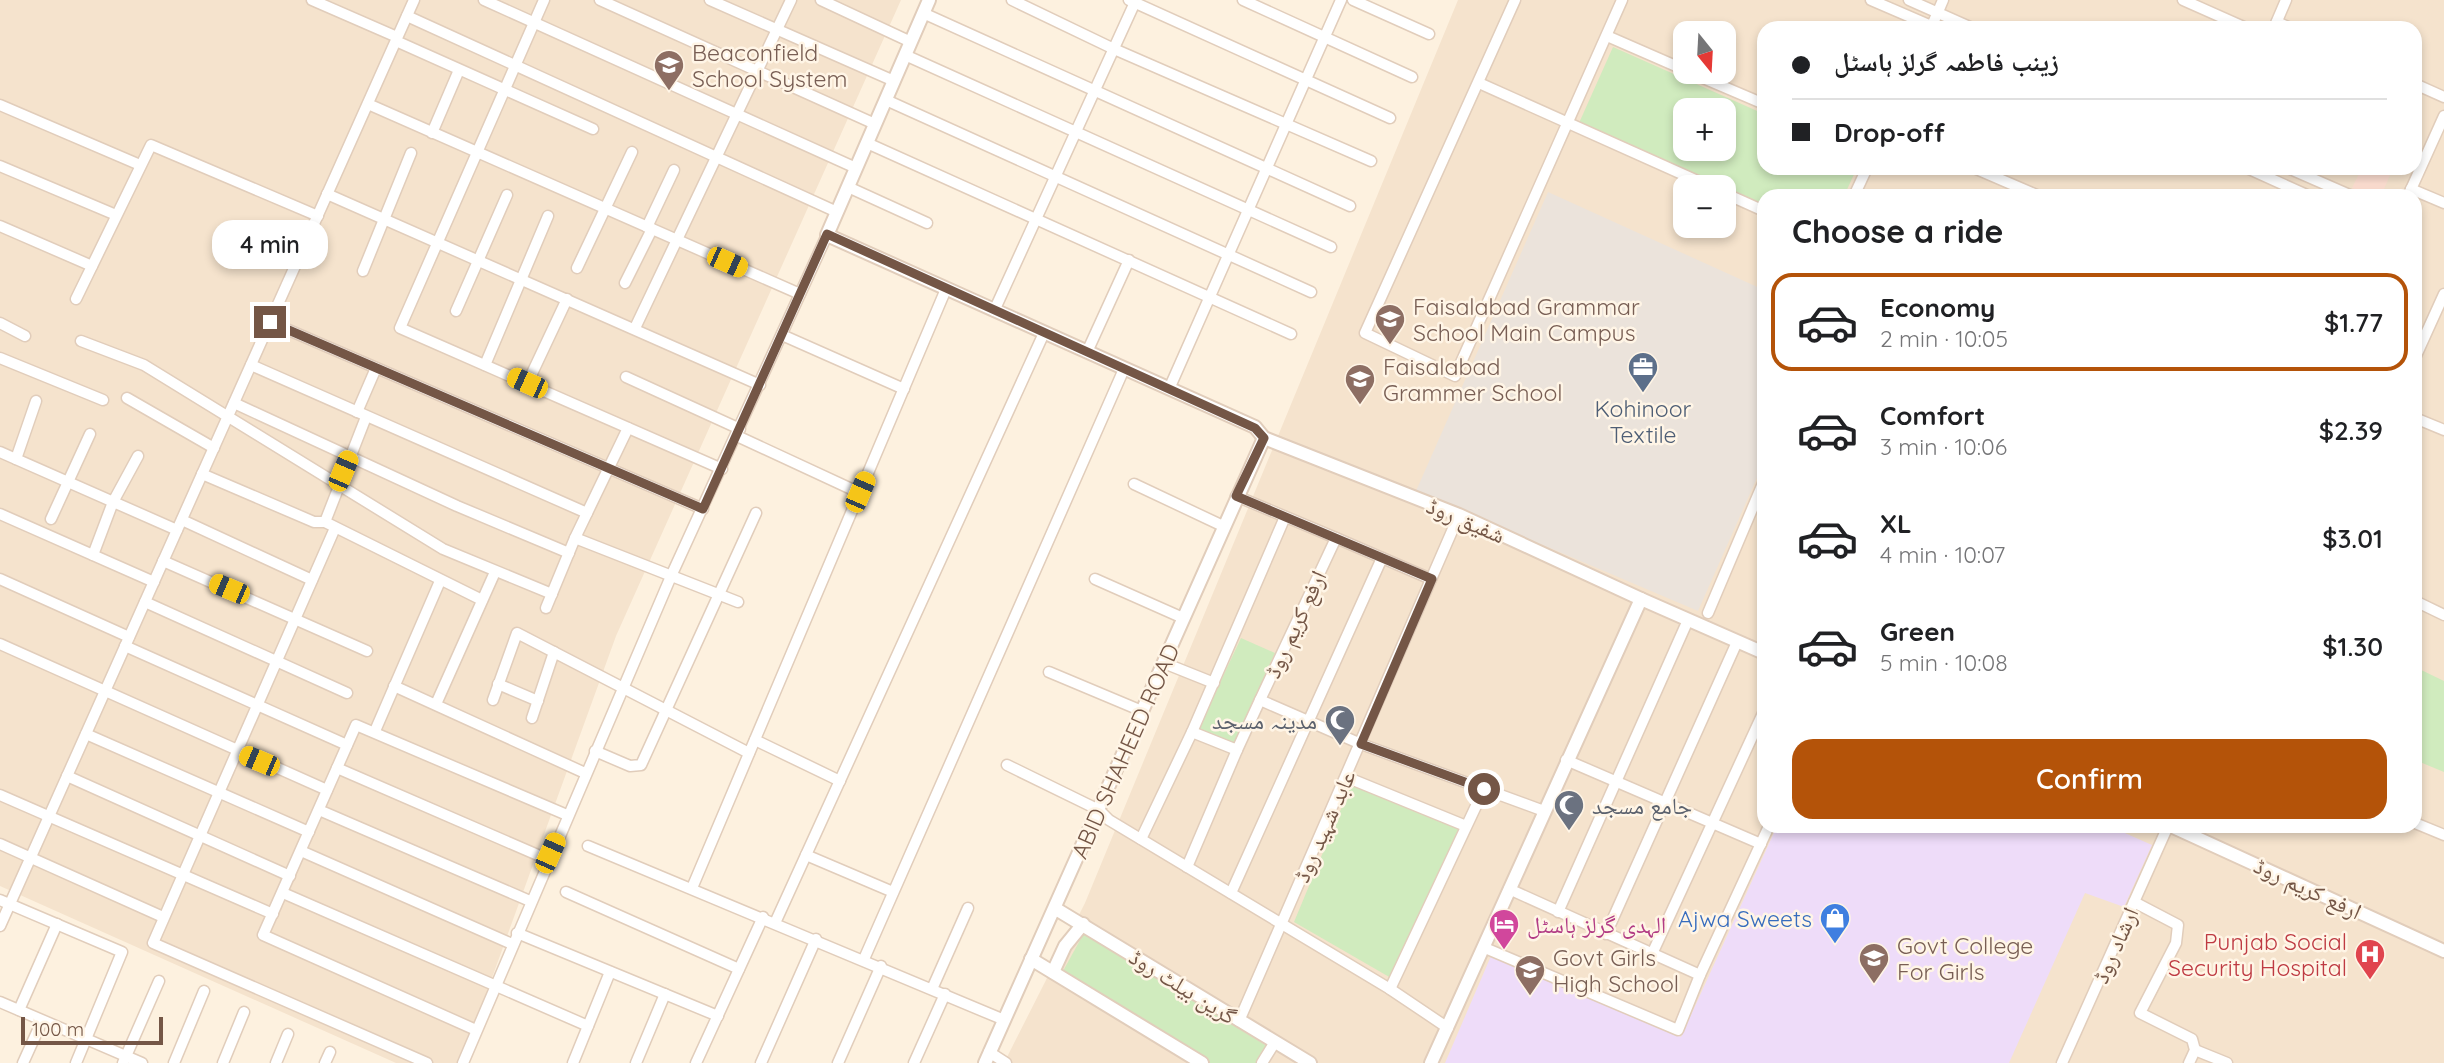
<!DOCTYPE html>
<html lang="en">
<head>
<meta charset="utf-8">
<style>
	:root { --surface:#fff; --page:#f2f2f2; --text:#202124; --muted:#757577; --line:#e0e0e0; --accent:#b45309 }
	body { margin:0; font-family:Quicksand,"Noto Naskh Arabic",sans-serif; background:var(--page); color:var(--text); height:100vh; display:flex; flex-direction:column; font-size:26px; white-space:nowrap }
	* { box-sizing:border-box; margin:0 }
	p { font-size:23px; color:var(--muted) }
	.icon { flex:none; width:38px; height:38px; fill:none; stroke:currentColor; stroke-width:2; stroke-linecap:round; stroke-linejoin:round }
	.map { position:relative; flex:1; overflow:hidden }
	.details { position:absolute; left:1757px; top:189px; width:665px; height:644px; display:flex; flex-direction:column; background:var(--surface); border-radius:21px; box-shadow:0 4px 10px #0003 }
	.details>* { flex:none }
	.hud { position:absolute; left:1757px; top:21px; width:665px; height:154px; border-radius:21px; box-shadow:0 4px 10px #0003; display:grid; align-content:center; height:154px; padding:0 35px; background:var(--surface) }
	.needle { width:46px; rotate:162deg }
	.controls { position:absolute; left:1673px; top:21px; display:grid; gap:14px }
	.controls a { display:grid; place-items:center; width:63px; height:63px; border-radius:14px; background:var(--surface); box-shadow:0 4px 10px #0003; font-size:35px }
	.scale { position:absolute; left:21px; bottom:18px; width:142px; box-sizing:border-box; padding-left:7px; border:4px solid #745646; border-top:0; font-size:19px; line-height:24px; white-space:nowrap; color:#745646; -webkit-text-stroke:5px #fff5e6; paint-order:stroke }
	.end { position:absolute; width:32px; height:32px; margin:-16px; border:9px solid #745646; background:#fff; box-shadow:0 0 0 4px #fff }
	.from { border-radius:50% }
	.bubble { position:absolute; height:49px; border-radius:21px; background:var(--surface); box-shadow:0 4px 10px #0003; font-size:23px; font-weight:600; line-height:49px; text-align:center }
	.car { position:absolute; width:21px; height:42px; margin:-21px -10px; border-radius:9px; box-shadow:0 0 5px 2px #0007; background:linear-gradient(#f5c518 24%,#345 0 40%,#f5c518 0 76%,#345 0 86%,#f5c518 0) }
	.hud b { display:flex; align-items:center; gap:24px; height:66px; font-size:26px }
	.hud b+b { border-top:2px solid var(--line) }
	.hud i { width:18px; height:18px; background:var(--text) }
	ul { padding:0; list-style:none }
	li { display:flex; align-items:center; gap:21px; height:98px; margin:0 14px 10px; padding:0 21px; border:4px solid transparent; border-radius:21px }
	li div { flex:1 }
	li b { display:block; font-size:26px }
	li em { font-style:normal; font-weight:600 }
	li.current { border-color:var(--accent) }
	li>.icon { width:63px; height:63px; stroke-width:1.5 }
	h2 { padding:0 35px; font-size:32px; line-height:84px }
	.action { display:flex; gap:14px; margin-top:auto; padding:14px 35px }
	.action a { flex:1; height:80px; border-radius:21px; background:var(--accent); color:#fff; font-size:28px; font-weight:600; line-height:80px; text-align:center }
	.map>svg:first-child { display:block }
	.residential { fill:#f5e3cd; fill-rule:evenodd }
	.commercial { fill:#fedfd2 }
	.industrial { fill:#ebe3db }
	.education { fill:#eedcf9 }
	.green { fill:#d0ebbe; fill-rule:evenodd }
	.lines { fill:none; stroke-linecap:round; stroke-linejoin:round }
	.minor-casing { stroke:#e1cdbb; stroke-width:13 }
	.tertiary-casing { stroke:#e1cdbb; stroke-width:16 }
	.minor { stroke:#fff; stroke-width:10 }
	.tertiary { stroke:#fff; stroke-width:12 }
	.route { stroke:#745646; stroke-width:9 }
	.labels { text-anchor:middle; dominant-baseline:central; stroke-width:5; stroke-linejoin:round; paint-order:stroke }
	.education-label { font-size:23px; fill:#785e54; stroke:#fff5e6; text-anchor:start }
	.service-label { font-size:23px; fill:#4e5e75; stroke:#fff5e6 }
	.street-label { font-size:23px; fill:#745646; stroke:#fff5e6 }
	.worship-label { font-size:23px; fill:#5b616d; stroke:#fff5e6; text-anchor:end }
	.shop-label { font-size:23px; fill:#366cbe; stroke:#fff5e6; text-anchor:end }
	.hotel-label { font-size:23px; fill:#b23c85; stroke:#fff5e6; text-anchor:start }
	.health-label { font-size:23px; fill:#be3a42; stroke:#fff5e6; text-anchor:end }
</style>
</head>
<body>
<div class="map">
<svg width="2444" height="1063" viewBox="0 0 2444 1063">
	<rect width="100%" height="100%" fill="#fdf1df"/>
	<!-- residential -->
	<g class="residential">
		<polygon points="0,0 901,0 616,636 461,1063 396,1063 0,886"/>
		<path d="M1458,0H2444V1063H1004L1085,903ZM1764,28H2415V168H1764ZM1685,33H1724V72H1685ZM1685,110H1724V149H1685ZM1685,187H1724V226H1685ZM1764,196H2415V826H1764Z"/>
	</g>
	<!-- commercial -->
	<polygon class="commercial" points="2362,168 2393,168 2381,196 2372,196 2352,188"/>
	<!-- industrial -->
	<polygon class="industrial" points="1548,192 1764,290 1764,462 1698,611 1416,491"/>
	<!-- education -->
	<polygon class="education" points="1777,826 2109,826 2152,845 2124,907 2085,893 2009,1063 1445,1063 1491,956 1681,1037"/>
	<!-- green -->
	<g class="green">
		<path d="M1613,47L1764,114V168H1857L1844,196H1764V205L1579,123ZM1685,110H1724V149H1685Z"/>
		<polygon points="1241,638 1275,653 1235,744 1198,729"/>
		<polygon points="2415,667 2444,681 2444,772 2415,760"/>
		<polygon points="1351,785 1461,829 1391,978 1294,922"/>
		<polygon points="1084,933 1267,1046 1256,1063 1209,1063 1063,971"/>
	</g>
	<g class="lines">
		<!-- minor casing -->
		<g class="minor-casing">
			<g id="minor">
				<polyline points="312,0 397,37"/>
				<polyline points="484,0 856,168"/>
				<polyline points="544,0 400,328 722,469"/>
				<polyline points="600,0 875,124"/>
				<polyline points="710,0 894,81"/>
				<polyline points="821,0 911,42"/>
				<polyline points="1012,0 1114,49 1371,161"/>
				<polyline points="1129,0 1390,118"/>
				<polyline points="1243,0 1412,77"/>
				<polyline points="1353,0 1429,34"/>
				<polyline points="1515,0 1365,333 1455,376 1622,0"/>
				<polyline points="1871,0 1936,28"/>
				<polyline points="1909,0 1972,28"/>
				<polyline points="2183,0 2246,28"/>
				<polyline points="923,13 1350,206"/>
				<polyline points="407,16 837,212"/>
				<polyline points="2277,22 2290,28"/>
				<polyline points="1931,28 1943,0"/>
				<polyline points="2274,28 2286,0"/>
				<polyline points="1607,36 1685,70"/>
				<polyline points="396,41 593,129"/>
				<polyline points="905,55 1331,247"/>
				<polyline points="1689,72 1764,104"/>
				<polyline points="1479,83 1711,187"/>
				<polyline points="2415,84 2444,97"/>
				<polyline points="886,100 1311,292"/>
				<polyline points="368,104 800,294"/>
				<polyline points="0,105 140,165"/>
				<polyline points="432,133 459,70"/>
				<polyline points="867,143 1291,334"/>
				<polyline points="0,166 116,215"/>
				<polyline points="1974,168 2039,196"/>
				<polyline points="2247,168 2309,196"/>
				<polyline points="2288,168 2352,196"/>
				<polyline points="848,187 927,223"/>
				<polyline points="2411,189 2444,203"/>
				<polyline points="1724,193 1764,211"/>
				<polyline points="327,194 760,385"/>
				<polyline points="1854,196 1867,168"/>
				<polyline points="2408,196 2444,116"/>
				<polyline points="0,226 92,266"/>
				<polyline points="647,227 674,170"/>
				<polyline points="577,268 632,152"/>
				<polyline points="363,271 411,153"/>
				<polyline points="625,283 652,229"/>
				<polyline points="76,299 151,145 318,216"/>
				<polyline points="456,311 507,195"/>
				<polyline points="994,311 1136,0"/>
				<polyline points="270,322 703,509"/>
				<polyline points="0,323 25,336"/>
				<polyline points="635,328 791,0"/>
				<polyline points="782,335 904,389"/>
				<polyline points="81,341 144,365 443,549 552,594"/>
				<polyline points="1087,352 1129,260"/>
				<polyline points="0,358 103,400"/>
				<polyline points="2415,358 2444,294"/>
				<polyline points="251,365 587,513 575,538 738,602"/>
				<polyline points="485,365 548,216"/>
				<polyline points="626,377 740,429"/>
				<polyline points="527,384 567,299"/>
				<polyline points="1169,389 1341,0"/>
				<polyline points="127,398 214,448"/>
				<polyline points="234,403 457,506 569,553"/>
				<polyline points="357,412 376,368"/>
				<polyline points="2415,418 2444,430"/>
				<polyline points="737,436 860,493"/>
				<polyline points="0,452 177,530"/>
				<polyline points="16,459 36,401"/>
				<polyline points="202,474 314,522 325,522 482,600"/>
				<polyline points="1134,484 1223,526"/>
				<polyline points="1236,496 1336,538"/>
				<polyline points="587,513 628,428"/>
				<polyline points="0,514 154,582"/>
				<polyline points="51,519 90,434"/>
				<polyline points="182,520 312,580"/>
				<polyline points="325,522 366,417"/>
				<polyline points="335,528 153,943 427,1063"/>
				<polyline points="93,555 113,502 138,456"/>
				<polyline points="163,561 367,651"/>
				<polyline points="0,579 129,637"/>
				<polyline points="1095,579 1183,618"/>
				<polyline points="1431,579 1336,538 1260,700 1361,744 1544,811"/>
				<polyline points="2415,601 2444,615"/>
				<polyline points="145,602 347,693"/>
				<polyline points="546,608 575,538"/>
				<polyline points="1708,613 1764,481"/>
				<polyline points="0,644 327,790"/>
				<polyline points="125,646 347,745"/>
				<polyline points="1164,663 1214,683"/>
				<polyline points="1049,672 1142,711"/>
				<polyline points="498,684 538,701"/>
				<polyline points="394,686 585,773"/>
				<polyline points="493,700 517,633 749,753"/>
				<polyline points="436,704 495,572"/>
				<polyline points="532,718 554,652"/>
				<polyline points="375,731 440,581"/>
				<polyline points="1192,732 1237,750 1260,700"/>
				<polyline points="86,734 309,832"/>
				<polyline points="755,740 840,781"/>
				<polyline points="595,751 630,766 641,765 756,513"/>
				<polyline points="1566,760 1761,844"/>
				<polyline points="1007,765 1099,810 1109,820 1390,989 1448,1028"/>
				<polyline points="337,768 547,859"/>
				<polyline points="67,776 290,876"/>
				<polyline points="1346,777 1466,826"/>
				<polyline points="0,795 273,914"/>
				<polyline points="319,810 530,901"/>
				<polyline points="2415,823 2444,835"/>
				<polyline points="1141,839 1192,732 1285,517"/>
				<polyline points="0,844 163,917"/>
				<polyline points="588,846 1002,1019"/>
				<polyline points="301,851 512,944"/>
				<polyline points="806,855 893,892"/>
				<polyline points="1187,867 1237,750"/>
				<polyline points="692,888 946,289"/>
				<polyline points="1509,889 1700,975"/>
				<polyline points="566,892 739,969"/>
				<polyline points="283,893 588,1026"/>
				<polyline points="1231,893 1382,558"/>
				<polyline points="0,900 122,952 76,1063"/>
				<polyline points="2134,902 2178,925 2176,943 2140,1013 2192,1039 2195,1050 2189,1063"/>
				<polyline points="1558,912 1688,620"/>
				<polyline points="775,923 1044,333"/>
				<polyline points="0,926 414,0"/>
				<polyline points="517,933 718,1016"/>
				<polyline points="1606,934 1737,642"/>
				<polyline points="1485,948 1678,1030 1700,975 1769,826"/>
				<polyline points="1652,954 1764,711"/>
				<polyline points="864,959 1124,369"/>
				<polyline points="932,989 968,908"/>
				<polyline points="1390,989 1484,789"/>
				<polyline points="0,1002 142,1063"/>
				<polyline points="19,1010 57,924"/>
				<polyline points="1239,1021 1459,515"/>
				<polyline points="476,1030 263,935 356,725 567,815"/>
				<polyline points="2195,1050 2227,1063"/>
				<polyline points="989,1052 1006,1063"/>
				<polyline points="23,1063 42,1021"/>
				<polyline points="123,1063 159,981"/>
				<polyline points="174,1063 204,991"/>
				<polyline points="223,1063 244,1012"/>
				<polyline points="276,1063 288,1034"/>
				<polyline points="325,1063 330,1052"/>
				<polyline points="463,1063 672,574 827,235"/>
				<polyline points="573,1063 610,972"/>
				<polyline points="636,1063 665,994"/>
				<polyline points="696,1063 763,917"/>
				<polyline points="761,1063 816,939"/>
				<polyline points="838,1063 881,966"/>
				<polyline points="914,1063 945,994"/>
				<polyline points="1262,1063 1275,1042"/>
				<polyline points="2062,1063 2168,826"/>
			</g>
		</g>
		<!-- tertiary casing -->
		<g class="tertiary-casing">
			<g id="tertiary">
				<polyline points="929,0 827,235 1255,427 1264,438 1459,515 1641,599 1431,1063"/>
				<polyline points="1641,599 1764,653"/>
				<polyline points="2171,826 2444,951"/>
				<polyline points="1056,909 1310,1063"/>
				<polyline points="1031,959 1202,1063"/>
				<polyline points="1053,972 1065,946 1083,924"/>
				<polyline points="985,1063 1264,438"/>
			</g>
		</g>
		<!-- minor -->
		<use href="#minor" class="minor"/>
		<!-- tertiary -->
		<use href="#tertiary" class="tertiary"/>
	</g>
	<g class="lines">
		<!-- route -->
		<polyline class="route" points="270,322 703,509 827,234 1255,428 1264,438 1236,496 1432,579 1361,744 1484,789"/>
	</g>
	<!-- icons -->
	<defs>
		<g id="school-pin" transform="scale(1.575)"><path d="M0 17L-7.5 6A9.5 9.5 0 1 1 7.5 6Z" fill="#8d6e63" stroke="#fff5e6"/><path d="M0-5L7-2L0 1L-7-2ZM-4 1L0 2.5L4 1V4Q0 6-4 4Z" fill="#fff"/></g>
		<g id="office-pin" transform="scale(1.575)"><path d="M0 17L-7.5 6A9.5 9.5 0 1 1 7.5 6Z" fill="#5c6f8a" stroke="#fff5e6"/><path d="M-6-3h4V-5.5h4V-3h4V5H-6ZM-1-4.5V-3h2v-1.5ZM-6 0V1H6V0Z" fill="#fff"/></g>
		<g id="mosque-pin" transform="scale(1.575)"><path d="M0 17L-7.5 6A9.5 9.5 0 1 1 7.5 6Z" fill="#6b7280" stroke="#fff5e6"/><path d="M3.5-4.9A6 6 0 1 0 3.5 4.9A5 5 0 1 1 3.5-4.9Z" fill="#fff"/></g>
		<g id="shop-pin" transform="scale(1.575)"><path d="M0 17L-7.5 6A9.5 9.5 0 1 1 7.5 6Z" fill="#3f7fe0" stroke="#fff5e6"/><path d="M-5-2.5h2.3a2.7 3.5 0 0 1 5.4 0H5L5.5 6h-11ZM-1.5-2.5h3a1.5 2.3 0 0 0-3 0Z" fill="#fff"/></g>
		<g id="hotel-pin" transform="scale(1.575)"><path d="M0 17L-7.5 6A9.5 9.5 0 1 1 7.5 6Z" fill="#d1479c" stroke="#fff5e6"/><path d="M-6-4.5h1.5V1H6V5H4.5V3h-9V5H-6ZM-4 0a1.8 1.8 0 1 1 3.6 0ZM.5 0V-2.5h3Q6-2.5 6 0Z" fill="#fff"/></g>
		<g id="hospital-pin" transform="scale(1.575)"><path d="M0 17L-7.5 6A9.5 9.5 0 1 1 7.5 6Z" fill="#e0444e" stroke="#fff5e6"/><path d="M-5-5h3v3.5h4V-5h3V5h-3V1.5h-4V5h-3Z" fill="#fff"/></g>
		<g id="university-pin" transform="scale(1.575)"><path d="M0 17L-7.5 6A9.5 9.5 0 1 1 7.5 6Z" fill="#8d6e63" stroke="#fff5e6"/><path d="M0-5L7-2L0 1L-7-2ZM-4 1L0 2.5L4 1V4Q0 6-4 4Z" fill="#fff"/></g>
	</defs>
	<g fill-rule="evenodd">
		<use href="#school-pin" x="669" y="65"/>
		<use href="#school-pin" x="1390" y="319"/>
		<use href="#office-pin" x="1643" y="367"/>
		<use href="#school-pin" x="1360" y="379"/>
		<use href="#mosque-pin" x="1340" y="720"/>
		<use href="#mosque-pin" x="1569" y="805"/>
		<use href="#shop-pin" x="1835" y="918"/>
		<use href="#hotel-pin" x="1504" y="924"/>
		<use href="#hospital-pin" x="2370" y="954"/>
		<use href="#university-pin" x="1874" y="958"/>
		<use href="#school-pin" x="1530" y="970"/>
	</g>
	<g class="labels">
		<!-- education labels -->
		<g class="education-label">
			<text x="692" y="52">Beaconfield<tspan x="692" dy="26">School System</tspan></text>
			<text x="1413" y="306">Faisalabad Grammar<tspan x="1413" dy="26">School Main Campus</tspan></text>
			<text x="1383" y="366">Faisalabad<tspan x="1383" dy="26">Grammer School</tspan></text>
			<text x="1897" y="945">Govt College<tspan x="1897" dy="26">For Girls</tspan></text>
			<text x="1553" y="957">Govt Girls<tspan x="1553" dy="26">High School</tspan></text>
		</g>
		<!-- service labels -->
		<g class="service-label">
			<text x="1643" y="408">Kohinoor<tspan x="1643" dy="26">Textile</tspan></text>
		</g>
		<!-- street labels -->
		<g class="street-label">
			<text transform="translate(1466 520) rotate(23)">شفیق روڈ</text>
			<text transform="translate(1295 624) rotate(-65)">ارفع کریم روڈ</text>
			<text transform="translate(1125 751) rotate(-66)">ABID SHAHEED ROAD</text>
			<text transform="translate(1324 826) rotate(-66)">عابد شہید روڈ</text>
			<text transform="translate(2308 888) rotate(25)">ارفع کریم روڈ</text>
			<text transform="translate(2115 945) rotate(-66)">ارشاد روڈ</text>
			<text transform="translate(1183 986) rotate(32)">گرین بیلٹ روڈ</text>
		</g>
		<!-- worship labels -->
		<g class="worship-label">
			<text x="1317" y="720">مدینہ مسجد</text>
			<text x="1592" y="805" text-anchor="start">جامع مسجد</text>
		</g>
		<!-- shop labels -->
		<g class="shop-label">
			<text x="1812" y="918">Ajwa Sweets</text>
		</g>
		<!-- hotel labels -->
		<g class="hotel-label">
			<text x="1527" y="924">الہدی گرلز ہاسٹل</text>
		</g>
		<!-- health labels -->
		<g class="health-label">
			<text x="2347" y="941">Punjab Social<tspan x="2347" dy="26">Security Hospital</tspan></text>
		</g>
	</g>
</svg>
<div class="controls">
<a><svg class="needle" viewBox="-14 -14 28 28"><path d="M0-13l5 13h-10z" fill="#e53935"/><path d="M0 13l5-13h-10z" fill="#757577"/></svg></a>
<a>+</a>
<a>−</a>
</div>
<div class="scale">100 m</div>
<i class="end from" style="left:1484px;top:789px"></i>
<i class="end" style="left:270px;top:322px"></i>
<div class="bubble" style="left:212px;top:220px;width:116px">4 min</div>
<i class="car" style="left:727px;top:262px;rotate:114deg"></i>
<i class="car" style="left:527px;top:383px;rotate:294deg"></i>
<i class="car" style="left:343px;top:471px;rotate:23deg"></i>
<i class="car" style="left:860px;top:492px;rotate:23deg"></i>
<i class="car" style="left:229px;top:589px;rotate:293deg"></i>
<i class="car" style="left:259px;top:761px;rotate:293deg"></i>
<i class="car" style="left:550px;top:853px;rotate:24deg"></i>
<div class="hud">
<b><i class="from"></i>زینب فاطمہ گرلز ہاسٹل</b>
<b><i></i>Drop-off</b>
</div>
<section class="details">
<h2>Choose a ride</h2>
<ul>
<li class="current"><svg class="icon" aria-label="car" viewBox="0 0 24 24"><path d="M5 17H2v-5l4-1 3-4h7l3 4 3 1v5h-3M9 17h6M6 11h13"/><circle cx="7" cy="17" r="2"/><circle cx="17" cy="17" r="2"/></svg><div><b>Economy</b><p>2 min · 10:05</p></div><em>$1.77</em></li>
<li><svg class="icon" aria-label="car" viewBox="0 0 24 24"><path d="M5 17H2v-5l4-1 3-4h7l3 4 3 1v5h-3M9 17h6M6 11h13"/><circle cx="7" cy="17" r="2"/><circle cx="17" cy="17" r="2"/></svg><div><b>Comfort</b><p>3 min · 10:06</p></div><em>$2.39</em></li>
<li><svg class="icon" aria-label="car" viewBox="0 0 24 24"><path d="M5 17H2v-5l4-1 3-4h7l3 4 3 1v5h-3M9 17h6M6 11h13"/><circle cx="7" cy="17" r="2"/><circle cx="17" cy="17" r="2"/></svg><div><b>XL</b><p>4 min · 10:07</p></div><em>$3.01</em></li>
<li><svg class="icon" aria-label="car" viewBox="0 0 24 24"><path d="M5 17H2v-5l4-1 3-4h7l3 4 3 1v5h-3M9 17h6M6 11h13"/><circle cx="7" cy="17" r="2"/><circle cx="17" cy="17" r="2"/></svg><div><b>Green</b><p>5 min · 10:08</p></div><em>$1.30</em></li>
</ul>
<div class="action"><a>Confirm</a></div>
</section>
</div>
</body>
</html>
